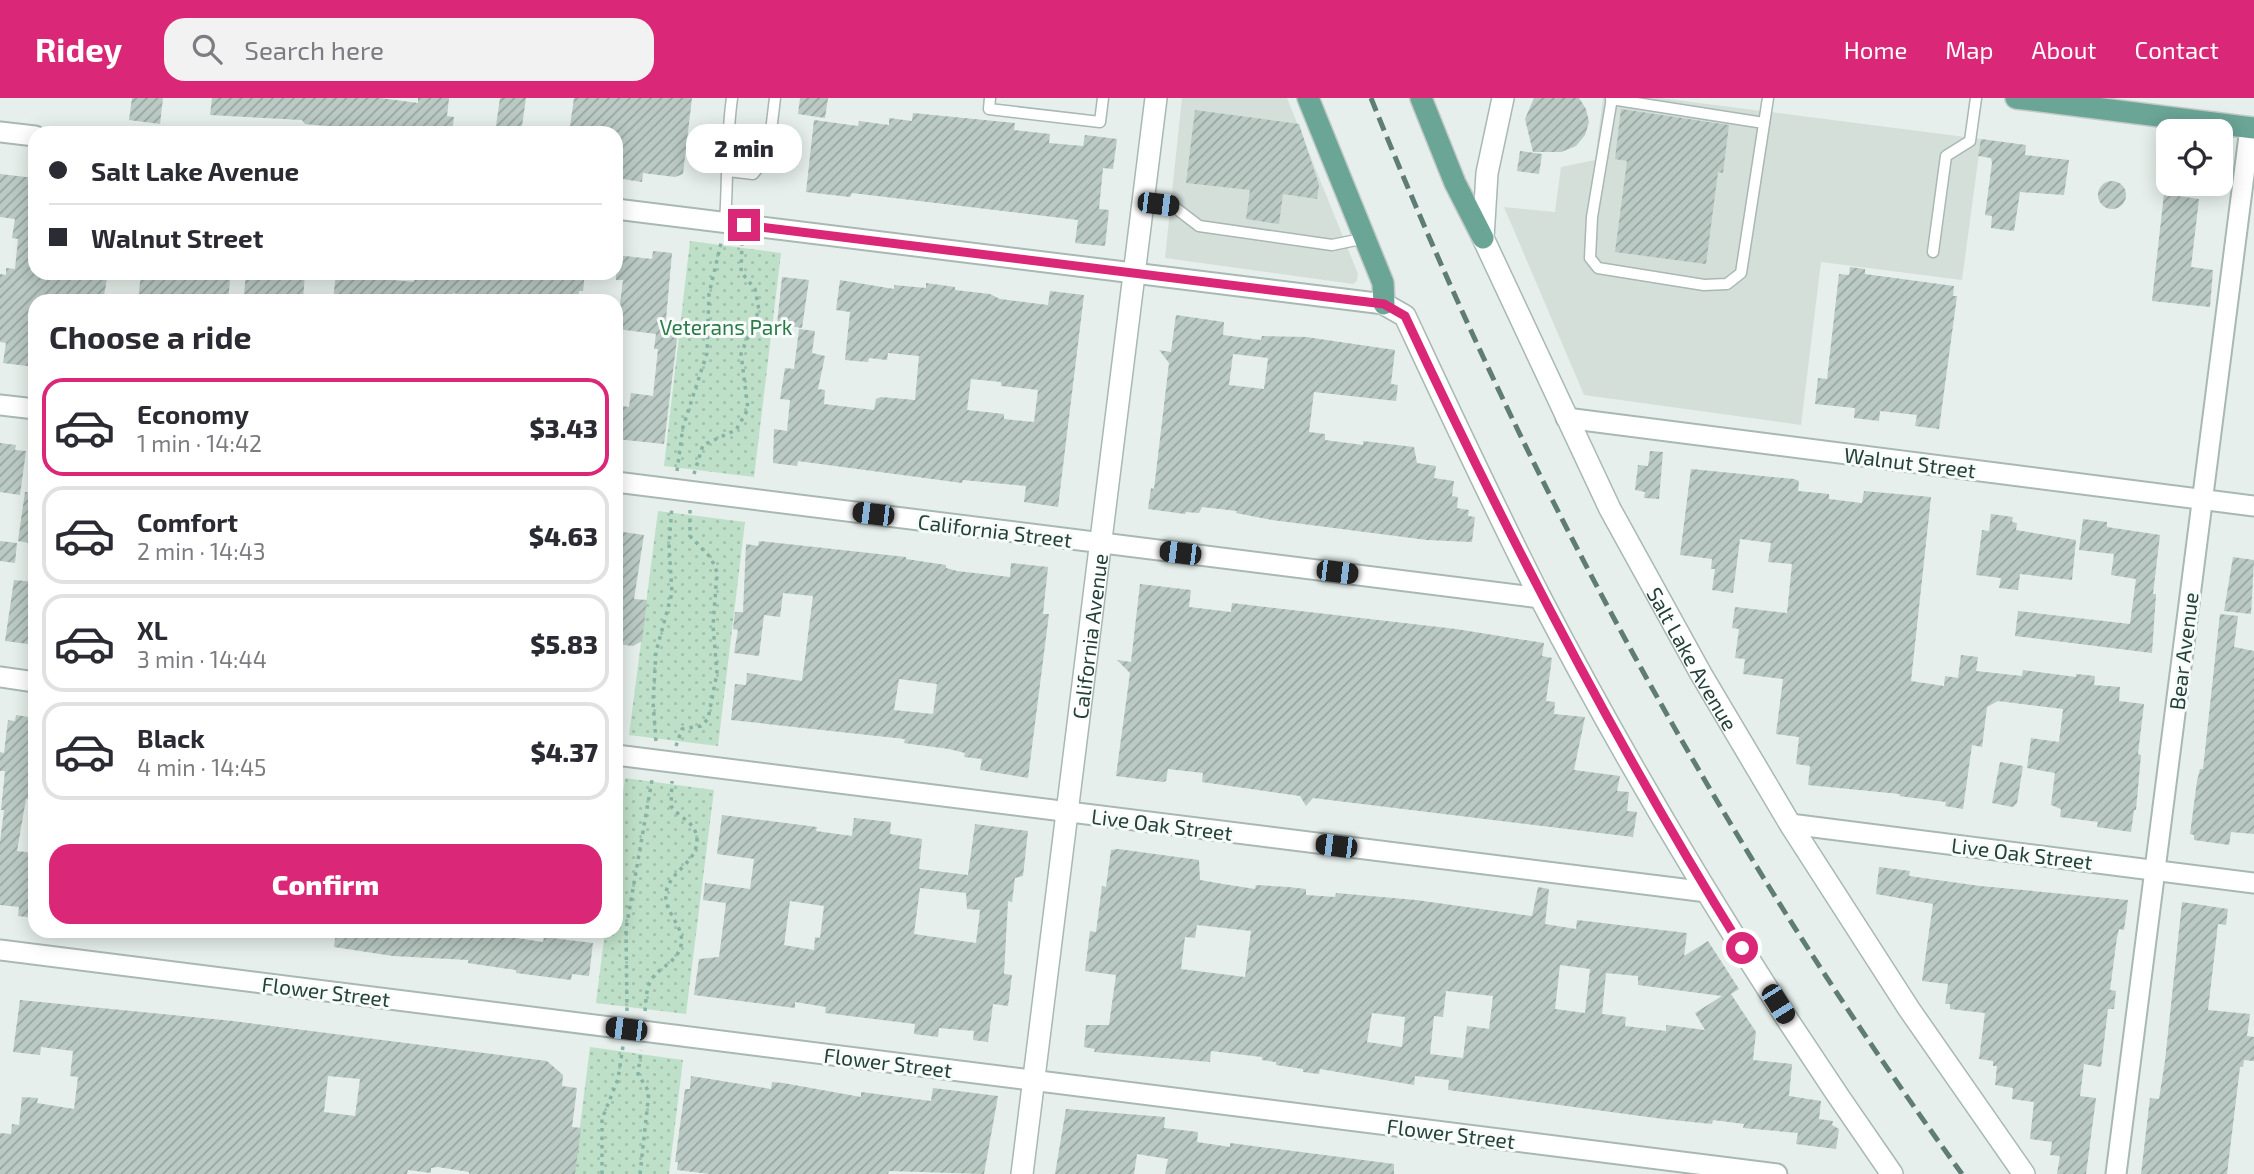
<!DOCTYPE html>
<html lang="en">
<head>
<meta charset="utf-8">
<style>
	:root { --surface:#fff; --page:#f2f2f3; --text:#2b2b33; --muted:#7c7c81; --line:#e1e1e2; --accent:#db2777 }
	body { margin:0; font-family:"Exo 2",sans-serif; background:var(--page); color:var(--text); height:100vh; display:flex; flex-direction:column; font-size:26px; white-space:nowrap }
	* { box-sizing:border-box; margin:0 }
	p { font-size:23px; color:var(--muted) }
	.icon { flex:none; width:38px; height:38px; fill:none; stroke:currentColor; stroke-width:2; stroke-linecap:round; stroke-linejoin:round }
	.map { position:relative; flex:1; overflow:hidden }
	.panel { position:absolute; left:28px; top:196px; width:595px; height:644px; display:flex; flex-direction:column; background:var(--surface); border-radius:21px; box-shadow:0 4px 18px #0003 }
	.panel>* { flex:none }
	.hud { position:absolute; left:28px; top:28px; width:595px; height:154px; border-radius:21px; box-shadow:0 4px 18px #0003; display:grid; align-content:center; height:154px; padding:0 21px; background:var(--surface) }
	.fabs { position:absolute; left:2156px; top:21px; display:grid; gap:14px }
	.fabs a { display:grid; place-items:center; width:77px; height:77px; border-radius:14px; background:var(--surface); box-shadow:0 4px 18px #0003; font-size:35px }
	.end { position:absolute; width:32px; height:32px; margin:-16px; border:9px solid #db2777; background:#fff; box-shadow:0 0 0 4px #fff }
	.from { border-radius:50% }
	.bubble { position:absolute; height:49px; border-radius:21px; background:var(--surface); box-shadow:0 4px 18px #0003; font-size:23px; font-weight:800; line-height:49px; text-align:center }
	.car { position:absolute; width:21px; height:42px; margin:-21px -10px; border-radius:9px; box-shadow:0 0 5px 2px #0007; background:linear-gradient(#222 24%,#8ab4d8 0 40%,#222 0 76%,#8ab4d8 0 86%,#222 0) }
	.hud b { display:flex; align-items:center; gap:24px; height:66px; font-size:26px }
	.hud b+b { border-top:2px solid var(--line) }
	.hud i { width:18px; height:18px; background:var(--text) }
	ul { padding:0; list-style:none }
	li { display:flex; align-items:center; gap:21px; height:98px; margin:0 14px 10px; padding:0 7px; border:4px solid var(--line); border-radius:21px }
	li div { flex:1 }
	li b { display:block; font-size:26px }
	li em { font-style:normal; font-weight:800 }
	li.active { border-color:var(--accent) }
	li>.icon { width:63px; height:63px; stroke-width:1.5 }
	h2 { padding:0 21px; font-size:32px; line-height:84px }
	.primary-button { display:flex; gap:14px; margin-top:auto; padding:14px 21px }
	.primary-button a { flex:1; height:80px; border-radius:21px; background:var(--accent); color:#fff; font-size:28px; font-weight:800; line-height:80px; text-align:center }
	header { display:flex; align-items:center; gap:42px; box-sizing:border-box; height:98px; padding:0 35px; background:var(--accent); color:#fff }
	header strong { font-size:33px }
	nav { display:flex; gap:38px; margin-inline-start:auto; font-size:24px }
	.search { width:490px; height:63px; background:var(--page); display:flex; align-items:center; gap:18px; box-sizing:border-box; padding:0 24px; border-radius:21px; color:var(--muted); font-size:26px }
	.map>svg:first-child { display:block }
	.built { fill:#d4dfda }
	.grass { fill:url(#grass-dots) }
	.building { fill:url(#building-hatch); fill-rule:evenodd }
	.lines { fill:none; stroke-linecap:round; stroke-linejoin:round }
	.service-casing { stroke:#a8b8b2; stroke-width:13 }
	.minor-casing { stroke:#a8b8b2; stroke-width:23 }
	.tertiary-casing { stroke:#a8b8b2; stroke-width:24 }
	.primary-casing { stroke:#c2cac8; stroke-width:24 }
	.path { stroke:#86b3a5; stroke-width:3.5; stroke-dasharray:3.5 5; stroke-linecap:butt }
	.service { stroke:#fff; stroke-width:10 }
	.minor { stroke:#fff; stroke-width:19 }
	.tertiary { stroke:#fff; stroke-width:21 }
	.primary { stroke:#6aa596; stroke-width:21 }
	.rail { stroke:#5f7d75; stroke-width:5; stroke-dasharray:14 7; stroke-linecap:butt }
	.route { stroke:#db2777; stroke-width:9 }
	.labels { text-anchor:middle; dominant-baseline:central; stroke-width:6; stroke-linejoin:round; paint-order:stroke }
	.park-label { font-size:21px; fill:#2d7a4b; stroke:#f7fbf9 }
	.street-label { font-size:21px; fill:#24423a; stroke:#f7fbf9 }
</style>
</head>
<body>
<header>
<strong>Ridey</strong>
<div class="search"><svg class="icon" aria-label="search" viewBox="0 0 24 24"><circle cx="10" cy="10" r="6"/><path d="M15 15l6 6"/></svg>Search here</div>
<nav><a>Home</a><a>Map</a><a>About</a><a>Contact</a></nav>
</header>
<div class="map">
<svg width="2254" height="1076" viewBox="0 0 2254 1076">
	<defs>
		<pattern id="grass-dots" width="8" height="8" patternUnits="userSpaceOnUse" patternTransform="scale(1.75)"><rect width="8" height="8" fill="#bfe0c8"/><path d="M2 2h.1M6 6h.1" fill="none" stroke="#a4c1ad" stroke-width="1.8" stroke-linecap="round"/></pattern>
		<pattern id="building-hatch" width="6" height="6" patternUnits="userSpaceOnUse" patternTransform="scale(1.75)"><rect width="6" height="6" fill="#bbcac4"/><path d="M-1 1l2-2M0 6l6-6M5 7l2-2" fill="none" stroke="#98a6a0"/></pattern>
	</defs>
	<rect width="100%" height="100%" fill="#e6efeb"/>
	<!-- built -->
	<g class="built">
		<polygon points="1182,0 1287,0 1358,176 1357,183 1353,186 1165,160"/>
		<polygon points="1603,0 1660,0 1981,41 1962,182 1821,164 1801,327 1584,297 1504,109 1555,114 1561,69 1595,62"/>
	</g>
	<!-- grass -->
	<g class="grass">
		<polygon points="690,143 781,155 754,379 664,368"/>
		<polygon points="658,413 745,424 718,648 629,637"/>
		<polygon points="625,680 714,692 686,916 596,905 605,833 616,833 616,749"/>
		<polygon points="590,949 683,962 669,1076 574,1076"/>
	</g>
	<!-- building -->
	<g class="building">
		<polygon points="132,0 163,0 160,26 129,22"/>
		<polygon points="212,0 380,0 418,5 418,0 449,0 447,18 454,19 452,35 414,32 414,35 392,35 358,29 358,31 305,26 302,22 210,17"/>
		<polygon points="500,0 526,0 521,35 495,35"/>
		<polygon points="574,0 692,0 683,76 675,79 643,75 642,84 616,80 616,35 569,35"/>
		<polygon points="800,0 828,0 825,20 798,16"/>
		<polygon points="1534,0 1579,0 1586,11 1589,24 1585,37 1576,48 1561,54 1533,54 1525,21"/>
		<polygon points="1621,11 1729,27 1723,75 1718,74 1706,166 1615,154 1627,63 1615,61"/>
		<polygon points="1195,12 1299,26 1319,87 1317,101 1283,96 1279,126 1246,121 1250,92 1186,85"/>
		<polygon points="913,15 1015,25 1014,32 1050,36 1049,45 1083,48 1085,37 1117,41 1113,71 1103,70 1099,111 1109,112 1105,148 1075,145 1078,122 852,95 850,99 806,94 814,22 858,28 859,23 889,27 889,20 912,23"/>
		<polygon points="1981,41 2026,47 2025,57 2069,62 2064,97 2020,94 2014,133 1991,130 1992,118 1985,117 1992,65 1991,60 1978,58"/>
		<polygon points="1520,53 1542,56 1539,76 1517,73"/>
		<polygon points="0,76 35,80 35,175 108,175 103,203 35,203 35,269 3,265 6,245 0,244 0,176 6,177 6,170 15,171 18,141 12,140 15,121 0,119"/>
		<circle cx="2112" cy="97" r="14"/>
		<polygon points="2164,96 2199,101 2191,169 2213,172 2210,209 2152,203"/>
		<polygon points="653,153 672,155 665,232 678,233 664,346 616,341 616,307 629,309 631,295 653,298 658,251 654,251 656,236 617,231 623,182 616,182 616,157 652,161"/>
		<polygon points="1850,169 1865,171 1865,176 1954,188 1953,198 1957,198 1939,331 1915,328 1917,317 1880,313 1879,323 1854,320 1855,310 1815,306 1818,280 1827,281 1839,176 1849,177"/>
		<polygon points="141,175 215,175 215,180 230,182 228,203 138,203"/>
		<polygon points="246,175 305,175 303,202 244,197"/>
		<polygon points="336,175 372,175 371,180 414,184 415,175 585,175 583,193 579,193 578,203 491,203 453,195 452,203 376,198 375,203 333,203"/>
		<polygon points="782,179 809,182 802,230 777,226"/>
		<path d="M840,182L894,191V187L926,190V185L955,189V192L990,196L1000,201L1048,207L1050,193L1084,197L1058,409L1024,404L1026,388L963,382L962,385L798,363L797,368L773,365L774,331L787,333L790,302L780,301L785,270L794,271L799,231L815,233L812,255L825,258L818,291L825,292L824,306L874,312L876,301L881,299L915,302L919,258L888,255L887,262L869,260L868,264L845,262L850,214L836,212ZM971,281L1001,284V288L1038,292L1034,324L1004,321V316L967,312Z"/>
		<path d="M1176,217L1224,224L1223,237L1261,242L1262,238L1306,239L1395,252L1391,286L1398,287L1396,303L1314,294L1309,334L1325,336V342L1363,347V343L1414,349L1417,365L1436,368L1434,380L1454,383L1452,398L1458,399L1457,410L1469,412L1468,418L1475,419L1472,444L1427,442L1272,422L1236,415L1237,413L1202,409L1199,415L1186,414L1185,416L1148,411L1151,390L1154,391L1169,265L1159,252L1171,254ZM1233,256L1268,260L1264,291L1229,287Z"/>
		<polygon points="0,345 16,347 15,352 26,353 20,397 0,394"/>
		<polygon points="1650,353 1663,354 1659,401 1644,400 1645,394 1635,392 1638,367 1648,368"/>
		<polygon points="1691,371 1794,381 1799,383 1798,393 1829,396 1829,401 1862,405 1864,393 1931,399 1911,583 1944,588 1945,578 1958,580 1961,557 1978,559 1976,573 2022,578 2023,572 2076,579 2076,576 2095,578 2094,587 2120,589 2119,603 2144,606 2138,656 2141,657 2136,712 2134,712 2131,734 2097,729 2098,724 2060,719 2061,711 2051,707 2055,675 2027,670 2031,640 2059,644 2063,611 1998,603 1987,609 1982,649 1972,647 1963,711 1945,708 1946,704 1899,698 1900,696 1808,687 1810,668 1796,666 1799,639 1776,636 1783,581 1743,576 1745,561 1735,560 1739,531 1732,530 1735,509 1787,515 1792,466 1768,464 1771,445 1740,441 1733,495 1712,492 1715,471 1711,471 1712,461 1680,457"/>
		<polygon points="25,394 35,394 35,446 18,443"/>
		<polygon points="1991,416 2013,419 2012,424 2017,425 2016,432 2076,442 2072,482 2020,476 2018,492 1999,490 2001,480 1976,477 1982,432 1989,433"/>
		<polygon points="2083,421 2107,424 2107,429 2160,437 2153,496 2156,496 2152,555 2015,538 2018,513 2130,526 2136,481 2111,477 2114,456 2079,452"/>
		<polygon points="616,433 644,437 634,501 647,502 642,543 633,548 616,546"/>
		<polygon points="0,443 17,445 15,465 0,463"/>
		<path d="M759,443L906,459V461L946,467V470L957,473L1010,479L1011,465L1048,469L1043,516H1049L1028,680L980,672L982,661L964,659L965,655L949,651L904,645L905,641L731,622L735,586L746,587L747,575L802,583L813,498L783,495L780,519L764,517L759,558L734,555L738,532L733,531L735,514H743L746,446L758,448ZM899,581L937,586L933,616L894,612Z"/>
		<polygon points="2233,459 2254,462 2251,516 2224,513"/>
		<polygon points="14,482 35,484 35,531 29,531 28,546 5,543"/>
		<polygon points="1140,486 1191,492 1189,509 1231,514 1232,505 1456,531 1544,545 1542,558 1552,560 1546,603 1555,604 1554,616 1585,619 1574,672 1620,678 1617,693 1629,694 1627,713 1637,714 1633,739 1313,700 1306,708 1300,698 1202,684 1203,675 1168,671 1166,683 1163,684 1116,678 1130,575 1117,562 1131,564"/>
		<polygon points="2220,516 2238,518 2234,549 2254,553 2254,736 2231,734 2229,747 2194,742 2194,737 2190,736 2197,683 2200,671 2203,671"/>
		<polygon points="16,617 35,620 35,702 26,701 17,753 35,755 35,820 18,818 19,809 0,807 0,744 4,712 1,712 5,673 0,673 0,654 4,655 8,622 15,623"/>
		<polygon points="2000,664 2023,668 2017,705 2013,709 1992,705"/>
		<path d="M722,717L817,729L816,733L852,738L854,720L891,724L890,736L922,741L919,771L968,777L975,726L1028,733L1023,778L1015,780L1012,804L1008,803L1004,876L1012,877L1008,908L993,906L988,944L973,942L974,933L939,930L938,939L914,936L915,926L825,915L826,909L795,904V910L694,897L699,861L719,859L726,805L703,802L705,785L750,791L754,761L717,756ZM920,790L966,795L967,811L980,812L976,845L914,836ZM790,803L824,808L820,840L815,839L814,852L784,847Z"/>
		<path d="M1118,751L1199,762L1200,782L1223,786L1255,791L1256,787L1288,789L1306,791V797L1335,799L1336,795L1416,802L1532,818L1538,789L1549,791L1545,826L1576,831L1577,822L1687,835L1684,858L1708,843L1739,891L1731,896L1756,934L1753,962L1792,966L1789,998L1821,1003L1819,1021L1833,1023L1832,1027L1839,1031L1836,1051L1796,1046L1798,1035L1743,1030L1744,1026L1713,1022L1712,1026L1663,1021L1448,992L1449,982L1415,978L1414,987L1320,971L1319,976L1303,974V971L1276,967V964L1262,962V959L1211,953L1210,964L1094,954L1095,951L1084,949L1086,927H1109L1116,877L1085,873L1090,833L1096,834L1102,788L1106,789L1111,752ZM1197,827L1251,833L1245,879L1181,871L1185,839L1195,840ZM1560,867L1590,871L1585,915L1555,911ZM1606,875L1638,878V887L1722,898L1695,915L1705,932L1666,927V933L1625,928L1626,919L1602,916ZM1446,893L1493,898L1489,931L1467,928L1463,960L1430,956L1434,918L1443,919ZM1372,915L1405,919L1402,949L1367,944Z"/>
		<polygon points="1879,769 1910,773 1909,778 1980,788 2128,802 2124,832 2119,831 2117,839 2110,892 2116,893 2114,911 2108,911 2101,969 2084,966 2080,998 2096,1000 2086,1076 2057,1076 2060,1058 2050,1057 2052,1044 2030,1041 2034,1004 2012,1001 2013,990 1995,987 1997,968 1993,968 1993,963 1979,961 1985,915 1950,911 1950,906 1945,906 1948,886 1922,883 1933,806 1876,796"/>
		<polygon points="2182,804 2228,811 2226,827 2218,826 2208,912 2250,916 2247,938 2254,939 2254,963 2244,962 2243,969 2240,969 2227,1076 2141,1076 2150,1000 2159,1001 2165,963"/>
		<polygon points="336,833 504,833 503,838 543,844 544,839 593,845 589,878 572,876 571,882 516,875 516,872 468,865 468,862 393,858 334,849"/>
		<path d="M20,902L233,923L547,963L563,977L562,988L577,990L572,1029L581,1030L575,1076H469V1074L438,1069L431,1070V1075L408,1072L407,1076H0V1035L11,1036L12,1026L19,1027L22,999L38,1000L37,1005L74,1011L78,979L70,978L73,953L41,949L40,957L13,954ZM328,978L360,981L355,1018L324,1014Z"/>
		<polygon points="691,978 771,991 772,984 783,985 861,999 861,994 931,1003 933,990 998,998 984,1076 889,1073 888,1076 710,1076 677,1072 678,1064 675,1064 685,991 690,991"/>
		<polygon points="1066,1011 1165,1019 1164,1030 1198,1034 1197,1044 1230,1049 1230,1045 1394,1066 1394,1076 1165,1076 1168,1061 1137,1056 1134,1076 1055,1076"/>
	</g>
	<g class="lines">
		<!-- service casing -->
		<g class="service-casing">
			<g id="service">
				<polyline points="990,0 989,11 1100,24 1103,0"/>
				<polyline points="1612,0 1592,119 1590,160 1598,170 1704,187 1727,186 1741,175 1768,0"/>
				<polyline points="1611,1 1764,25"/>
				<polyline points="728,73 753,76 768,58 775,0"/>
				<polyline points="1143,104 1173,108 1199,128 1332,147 1366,140"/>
				<path d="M725,124C728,82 726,42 732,0"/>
				<polyline points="1933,154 1946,58 1970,43 1976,0"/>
			</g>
		</g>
		<!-- minor casing -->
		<g class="minor-casing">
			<g id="minor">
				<polyline points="0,34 35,38"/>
				<polyline points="616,111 1384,206"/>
				<polyline points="0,307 35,311"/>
				<polyline points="1566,320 2254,408"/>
				<polyline points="616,384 1541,500"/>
				<polyline points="0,579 35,584"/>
				<polyline points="616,657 1707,794"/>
				<polyline points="1790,726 2254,785"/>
				<polyline points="0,852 1777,1076"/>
				<polyline points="2116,1076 2250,30"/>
			</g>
		</g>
		<!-- tertiary casing -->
		<g class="tertiary-casing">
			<g id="tertiary">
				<path id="s1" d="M1503,0L1487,75L1483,140L1610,411L1701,576L1790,726L1909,911L2024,1076"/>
				<path d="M1384,206L1405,218C1449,312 1493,407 1540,499C1644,699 1763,892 1892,1076"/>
				<path id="s2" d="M1022,1076L1156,0"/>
			</g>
		</g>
		<!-- primary casing -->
		<g class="primary-casing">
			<g id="primary">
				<polyline points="1308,0 1383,185 1384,206"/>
				<polyline points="1421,0 1455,85 1483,140"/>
				<polyline points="2016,0 2254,30"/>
			</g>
		</g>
		<!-- path -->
		<g class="path">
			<polyline points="677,373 683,329 707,255 709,196 722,141"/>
			<polyline points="694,376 703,347 736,332 748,311 741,256 759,212 755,191 741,174 742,145"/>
			<polyline points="656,643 653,604 656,554 672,495 669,447 672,408"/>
			<polyline points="676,648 682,631 701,628 708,621 717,575 713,528 717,474 711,460 690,438 690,411"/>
			<polyline points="627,913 626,831 652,682"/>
			<path d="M645,913C646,903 646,891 651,882C659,869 674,866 680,851C688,829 663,816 666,795C669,773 698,765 697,741C696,724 679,720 671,708L672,683"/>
			<polyline points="602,1076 602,1021 618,981 623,948"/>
			<polyline points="640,1076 649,994 638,976 641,952"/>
		</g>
		<!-- service -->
		<use href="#service" class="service"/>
		<!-- minor -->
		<use href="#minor" class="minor"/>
		<!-- tertiary -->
		<use href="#tertiary" class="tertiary"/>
		<!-- primary -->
		<use href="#primary" class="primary"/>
		<!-- rail -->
		<path class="rail" d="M1371,0C1524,381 1721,744 1962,1076"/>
	</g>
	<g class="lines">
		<!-- route -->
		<path class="route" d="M744,127L1384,206L1405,218C1506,435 1616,647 1742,850"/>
	</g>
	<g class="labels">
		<!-- park labels -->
		<g class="park-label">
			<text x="726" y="228">Veterans Park</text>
		</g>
		<!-- street labels -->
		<g class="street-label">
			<text transform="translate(1910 364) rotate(7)">Walnut Street</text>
			<text transform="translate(995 432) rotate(7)">California Street</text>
			<text stroke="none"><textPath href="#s2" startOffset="542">California Avenue</textPath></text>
			<text transform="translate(2183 553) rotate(-83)">Bear Avenue</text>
			<text stroke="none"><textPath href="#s1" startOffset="612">Salt Lake Avenue</textPath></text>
			<text transform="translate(1162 726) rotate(7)">Live Oak Street</text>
			<text transform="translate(2022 755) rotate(7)">Live Oak Street</text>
			<text transform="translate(326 893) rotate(7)">Flower Street</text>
			<text transform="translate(888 964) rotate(7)">Flower Street</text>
			<text transform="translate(1451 1035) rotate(7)">Flower Street</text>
		</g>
	</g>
</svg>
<div class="fabs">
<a><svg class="icon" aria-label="locate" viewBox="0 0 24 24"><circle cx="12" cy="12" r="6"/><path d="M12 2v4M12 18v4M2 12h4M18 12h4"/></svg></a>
</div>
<i class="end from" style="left:1742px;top:850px"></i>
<i class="end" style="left:744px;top:127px"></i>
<div class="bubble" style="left:686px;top:26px;width:116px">2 min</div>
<i class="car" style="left:1158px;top:106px;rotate:97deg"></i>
<i class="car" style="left:873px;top:416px;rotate:277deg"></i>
<i class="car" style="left:1180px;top:455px;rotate:277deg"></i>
<i class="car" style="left:1337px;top:474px;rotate:97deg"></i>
<i class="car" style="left:1336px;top:748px;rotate:277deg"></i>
<i class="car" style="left:1778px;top:906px;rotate:148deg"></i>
<i class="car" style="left:626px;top:931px;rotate:277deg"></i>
<div class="hud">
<b><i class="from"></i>Salt Lake Avenue</b>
<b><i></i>Walnut Street</b>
</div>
<section class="panel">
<h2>Choose a ride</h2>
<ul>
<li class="active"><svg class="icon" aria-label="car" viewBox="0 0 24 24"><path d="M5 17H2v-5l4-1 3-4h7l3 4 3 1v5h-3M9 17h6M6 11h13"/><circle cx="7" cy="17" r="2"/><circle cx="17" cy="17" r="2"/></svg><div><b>Economy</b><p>1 min · 14:42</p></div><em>$3.43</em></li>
<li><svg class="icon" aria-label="car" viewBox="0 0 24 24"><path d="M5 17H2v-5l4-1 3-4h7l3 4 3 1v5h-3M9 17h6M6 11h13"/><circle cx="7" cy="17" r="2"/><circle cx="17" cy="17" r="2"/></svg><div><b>Comfort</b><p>2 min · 14:43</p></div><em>$4.63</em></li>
<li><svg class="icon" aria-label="car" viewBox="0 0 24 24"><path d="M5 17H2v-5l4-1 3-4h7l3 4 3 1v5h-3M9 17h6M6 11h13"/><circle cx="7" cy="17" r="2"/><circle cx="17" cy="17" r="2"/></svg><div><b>XL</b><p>3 min · 14:44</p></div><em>$5.83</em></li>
<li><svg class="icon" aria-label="car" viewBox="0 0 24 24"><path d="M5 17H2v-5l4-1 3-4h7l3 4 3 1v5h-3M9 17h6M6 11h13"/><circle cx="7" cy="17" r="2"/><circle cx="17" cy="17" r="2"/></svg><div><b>Black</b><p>4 min · 14:45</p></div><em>$4.37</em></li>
</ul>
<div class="primary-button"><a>Confirm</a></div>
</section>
</div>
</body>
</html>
